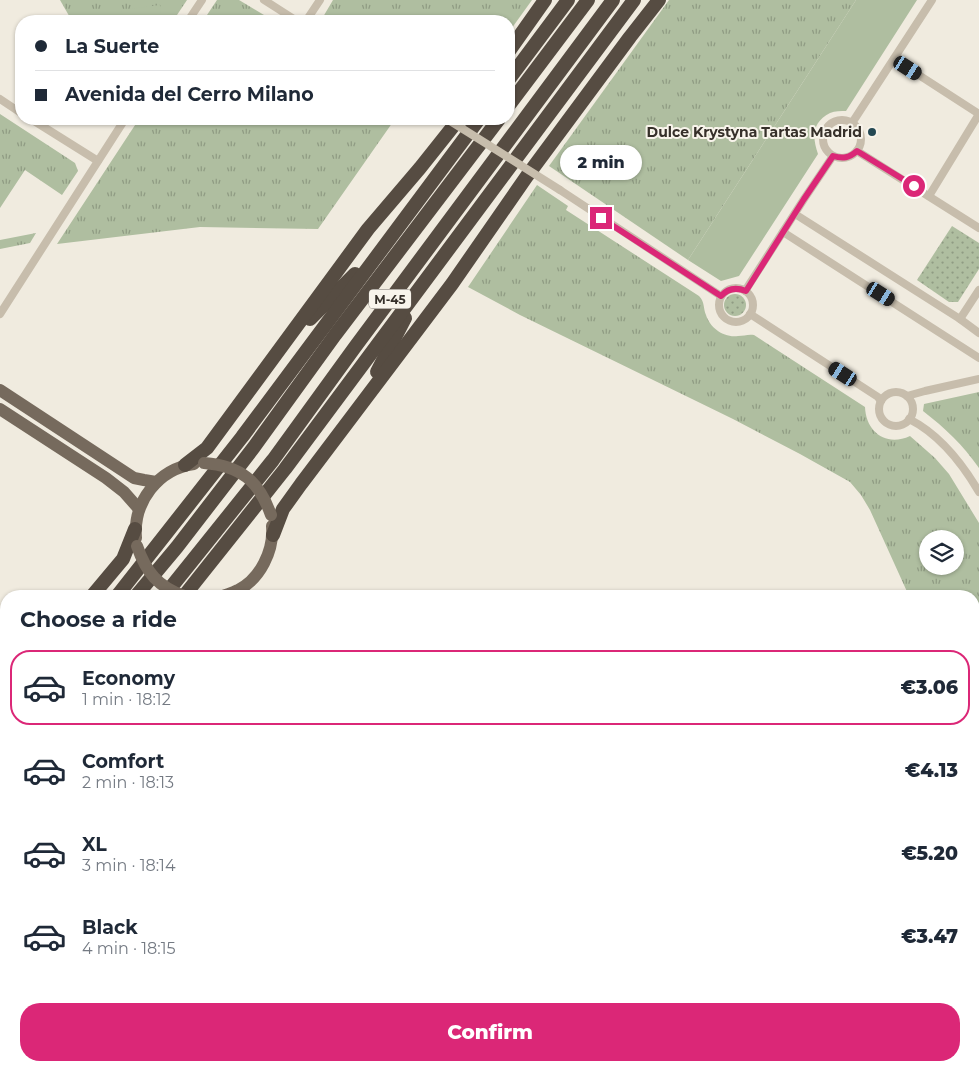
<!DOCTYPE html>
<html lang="en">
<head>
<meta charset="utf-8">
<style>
	:root { --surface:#fff; --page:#f2f2f3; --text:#1f2937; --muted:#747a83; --line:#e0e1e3; --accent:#db2777 }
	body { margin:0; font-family:Montserrat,sans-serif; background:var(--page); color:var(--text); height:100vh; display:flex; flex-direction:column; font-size:19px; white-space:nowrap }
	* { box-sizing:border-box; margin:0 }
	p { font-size:16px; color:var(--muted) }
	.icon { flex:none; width:28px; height:28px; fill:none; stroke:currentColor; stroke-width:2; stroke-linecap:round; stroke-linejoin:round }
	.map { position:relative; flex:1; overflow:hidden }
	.side { position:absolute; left:0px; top:590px; width:980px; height:481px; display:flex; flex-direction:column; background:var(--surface); border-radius:20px 20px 0 0; box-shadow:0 1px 4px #0004 }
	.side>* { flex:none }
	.hud { position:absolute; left:15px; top:15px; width:500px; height:110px; border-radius:20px; box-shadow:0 1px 4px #0004; display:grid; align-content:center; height:110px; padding:0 20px; background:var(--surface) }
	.fabs { position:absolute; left:919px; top:530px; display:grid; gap:10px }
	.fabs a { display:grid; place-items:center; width:45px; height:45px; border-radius:50%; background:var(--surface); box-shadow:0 1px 4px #0004; font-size:25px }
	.end { position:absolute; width:22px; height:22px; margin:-11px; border:6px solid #db2777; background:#fff; box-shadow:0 0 0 2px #fff }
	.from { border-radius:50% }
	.bubble { position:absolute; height:35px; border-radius:18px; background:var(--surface); box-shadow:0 1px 4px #0004; font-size:16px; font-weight:800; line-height:35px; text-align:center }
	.car { position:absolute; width:15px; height:30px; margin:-15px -8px; border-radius:6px; box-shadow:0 0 4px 1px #0007; background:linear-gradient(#222 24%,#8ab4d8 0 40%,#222 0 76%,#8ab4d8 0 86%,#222 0) }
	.hud b { display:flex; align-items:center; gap:18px; height:48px; font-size:19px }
	.hud b+b { border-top:1px solid var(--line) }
	.hud i { width:12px; height:12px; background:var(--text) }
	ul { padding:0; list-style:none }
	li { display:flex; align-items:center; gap:15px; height:75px; margin:0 10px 8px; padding:0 10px; border:2px solid transparent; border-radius:20px }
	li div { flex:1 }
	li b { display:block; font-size:19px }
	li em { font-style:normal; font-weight:800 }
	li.selected { border-color:var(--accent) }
	li>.icon { width:45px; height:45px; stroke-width:1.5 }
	h2 { padding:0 20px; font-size:22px; line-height:60px }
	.primary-button { display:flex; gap:10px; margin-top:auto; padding:10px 20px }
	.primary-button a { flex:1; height:58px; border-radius:20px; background:var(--accent); color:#fff; font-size:20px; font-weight:800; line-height:58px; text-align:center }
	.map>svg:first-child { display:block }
	.grass { fill:url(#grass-dots) }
	.park { fill:url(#park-tufts); fill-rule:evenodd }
	.pitch { fill:#afbea0 }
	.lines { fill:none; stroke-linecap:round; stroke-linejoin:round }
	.street { stroke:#c7bdac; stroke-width:8 }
	.primary { stroke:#766a5d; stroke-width:12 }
	.highway { stroke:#564c42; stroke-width:14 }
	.street-bridge { stroke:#c7bdac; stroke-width:8 }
	.primary-bridge { stroke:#766a5d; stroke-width:12 }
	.route { stroke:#db2777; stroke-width:6 }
	.poi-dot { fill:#244853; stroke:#f8f4eb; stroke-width:2 }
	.labels { text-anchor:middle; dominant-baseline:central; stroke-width:4; stroke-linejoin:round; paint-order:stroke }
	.shield { fill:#f8f4eb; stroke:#706b64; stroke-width:1 }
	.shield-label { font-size:12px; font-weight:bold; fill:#36302a }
	.poi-label { font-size:14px; font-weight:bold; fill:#36302a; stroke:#f8f4eb; text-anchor:end }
</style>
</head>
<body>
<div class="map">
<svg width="979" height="1071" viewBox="0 0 979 1071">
	<defs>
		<pattern id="grass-dots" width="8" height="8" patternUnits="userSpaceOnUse" patternTransform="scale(1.25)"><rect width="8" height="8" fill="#afbea0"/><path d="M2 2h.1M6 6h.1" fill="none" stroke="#8f9b83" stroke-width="1.8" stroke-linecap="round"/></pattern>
		<pattern id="park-tufts" width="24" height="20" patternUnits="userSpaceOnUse" patternTransform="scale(1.25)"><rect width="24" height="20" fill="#afbea0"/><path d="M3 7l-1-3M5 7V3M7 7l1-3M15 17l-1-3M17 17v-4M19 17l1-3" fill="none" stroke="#8f9b83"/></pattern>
	</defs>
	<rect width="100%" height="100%" fill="#f0ebdf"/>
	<!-- grass -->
	<g class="grass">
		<polygon points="952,226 979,243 979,269 958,302 949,302 917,280"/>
		<circle cx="735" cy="305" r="11"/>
	</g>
	<!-- park -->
	<g class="park">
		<polygon points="60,0 187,0 173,21 72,21"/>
		<polygon points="217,0 239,0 274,21 203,21"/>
		<polygon points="333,0 532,0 509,32 509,21 324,21 323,17"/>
		<polygon points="669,0 856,0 688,260 549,166"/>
		<polygon points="0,114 75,163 78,171 62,195 25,170 0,208"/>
		<polygon points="139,119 395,119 318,229 200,227 57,244"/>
		<path d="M537,185L568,206L566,210L699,296C705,302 703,308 706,315C710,328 724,338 738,336C744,336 748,334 754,335L865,407C866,432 886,447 910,436L935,458L949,474L979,523V800L974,788L975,758L974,596H909L870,510L861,495L850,482L800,454L733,419L520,315L468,287ZM928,539H955V566H928Z"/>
		<polygon points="36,233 30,243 0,249 0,240"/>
		<path d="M979,392V468C963,445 945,428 923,411L924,404Z"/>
	</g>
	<!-- pitch -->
	<g class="pitch">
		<path d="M856,0H917L846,111C841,111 835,111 830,113C812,122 812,137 818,154L739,276L721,281L688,260Z"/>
		<polygon points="160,5 162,21 122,21 121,10"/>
	</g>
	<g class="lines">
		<!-- street -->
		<g class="street">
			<polyline points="264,0 297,21"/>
			<polyline points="188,21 202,0"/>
			<polyline points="306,21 320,0"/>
			<polyline points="894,59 979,114"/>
			<polyline points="0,99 21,113"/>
			<polyline points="31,119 98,161"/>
			<circle cx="842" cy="139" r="19"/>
			<polyline points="852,123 932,0"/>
			<polyline points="857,151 979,228"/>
			<polyline points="560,190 721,296"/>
			<polyline points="929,196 979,114"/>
			<polyline points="795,214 960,319 979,333"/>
			<polyline points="783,232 979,358"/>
			<circle cx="736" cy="305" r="17"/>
			<polyline points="745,291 804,199 833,156"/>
			<polyline points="0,314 125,119"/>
			<polyline points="750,314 878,397 881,401"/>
			<polyline points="960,319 979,290"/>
			<circle cx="896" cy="409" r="17"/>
			<polyline points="907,396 925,391 979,379"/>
			<path d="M909,419C939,434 962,463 979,492"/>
		</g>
		<!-- primary -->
		<g class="primary">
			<polyline points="0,390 134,478 144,480 156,482"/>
			<polyline points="0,409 106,478 124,492 139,509"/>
			<path d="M136,538C133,502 158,469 194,464"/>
			<path d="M223,596C228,594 233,593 238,590C260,579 274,551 272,526"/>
		</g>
		<!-- highway -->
		<g class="highway">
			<polyline points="509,51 545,0"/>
			<polyline points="509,79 568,0"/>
			<polyline points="509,105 588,0"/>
			<polyline points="310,319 355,274"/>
			<polyline points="377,372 405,318"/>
			<polyline points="185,465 207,448 368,229 420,168 459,119"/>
			<polyline points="273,535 283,509 301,484 452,284 527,176 630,37 659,0"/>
			<polyline points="92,596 123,559 135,529"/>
			<polyline points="117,596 242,437 479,119"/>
			<polyline points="136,596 177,547 254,447 335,335 499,119"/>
			<polyline points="164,596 273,460 355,347 613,0"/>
			<polyline points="184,596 285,469 634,0"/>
			<polyline points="0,708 6,700"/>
			<polyline points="0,728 6,722"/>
			<polyline points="0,749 6,743"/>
			<polyline points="0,779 6,773"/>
			<polyline points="0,800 6,795"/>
			<polyline points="0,813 6,808"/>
		</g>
		<!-- street-bridge -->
		<polyline class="street-bridge" points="447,119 560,190"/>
		<!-- primary-bridge -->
		<g class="primary-bridge">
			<path d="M204,463C241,466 259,481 271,515"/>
			<path d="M137,546C146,572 158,587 184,596"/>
		</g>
	</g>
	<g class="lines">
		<!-- route -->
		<path class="route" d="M601,218L721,296C728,288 736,287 746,291L804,199L833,156C843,159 849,158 857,151L914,186"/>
	</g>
	<!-- markers -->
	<circle class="poi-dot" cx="872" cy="132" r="5"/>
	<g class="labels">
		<!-- shield labels -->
		<rect class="shield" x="369" y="289.5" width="42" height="19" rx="4"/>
		<g class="shield-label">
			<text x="390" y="299">M-45</text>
		</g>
		<!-- poi labels -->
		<g class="poi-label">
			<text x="862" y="132">Dulce Krystyna Tartas Madrid</text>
		</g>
	</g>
</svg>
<div class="fabs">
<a><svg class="icon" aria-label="layers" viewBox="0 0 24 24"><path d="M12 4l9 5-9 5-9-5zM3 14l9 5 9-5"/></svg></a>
</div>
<i class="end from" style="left:914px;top:186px"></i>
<i class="end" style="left:601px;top:218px"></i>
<div class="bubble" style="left:560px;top:145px;width:82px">2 min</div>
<i class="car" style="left:908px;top:68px;rotate:123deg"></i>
<i class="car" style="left:881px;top:294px;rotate:122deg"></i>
<i class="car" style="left:843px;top:374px;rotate:303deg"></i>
<div class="hud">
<b><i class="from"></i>La Suerte</b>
<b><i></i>Avenida del Cerro Milano</b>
</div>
<section class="side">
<h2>Choose a ride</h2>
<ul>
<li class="selected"><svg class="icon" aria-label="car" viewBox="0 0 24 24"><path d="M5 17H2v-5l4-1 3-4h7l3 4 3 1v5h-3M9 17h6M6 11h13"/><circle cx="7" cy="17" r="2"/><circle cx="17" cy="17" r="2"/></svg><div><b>Economy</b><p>1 min · 18:12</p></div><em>€3.06</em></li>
<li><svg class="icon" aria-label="car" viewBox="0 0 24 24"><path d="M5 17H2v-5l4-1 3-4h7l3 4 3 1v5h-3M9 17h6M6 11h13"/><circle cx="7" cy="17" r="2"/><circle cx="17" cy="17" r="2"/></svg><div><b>Comfort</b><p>2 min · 18:13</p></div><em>€4.13</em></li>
<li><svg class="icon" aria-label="car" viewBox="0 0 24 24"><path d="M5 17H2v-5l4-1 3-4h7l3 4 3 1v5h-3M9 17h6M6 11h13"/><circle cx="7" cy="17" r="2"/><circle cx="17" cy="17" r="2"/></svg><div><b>XL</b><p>3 min · 18:14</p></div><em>€5.20</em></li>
<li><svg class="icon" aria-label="car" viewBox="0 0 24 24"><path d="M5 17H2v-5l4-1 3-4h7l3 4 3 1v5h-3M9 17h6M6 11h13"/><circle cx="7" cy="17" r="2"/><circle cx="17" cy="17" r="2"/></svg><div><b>Black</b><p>4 min · 18:15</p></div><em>€3.47</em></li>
</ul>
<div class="primary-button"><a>Confirm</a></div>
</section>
</div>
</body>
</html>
